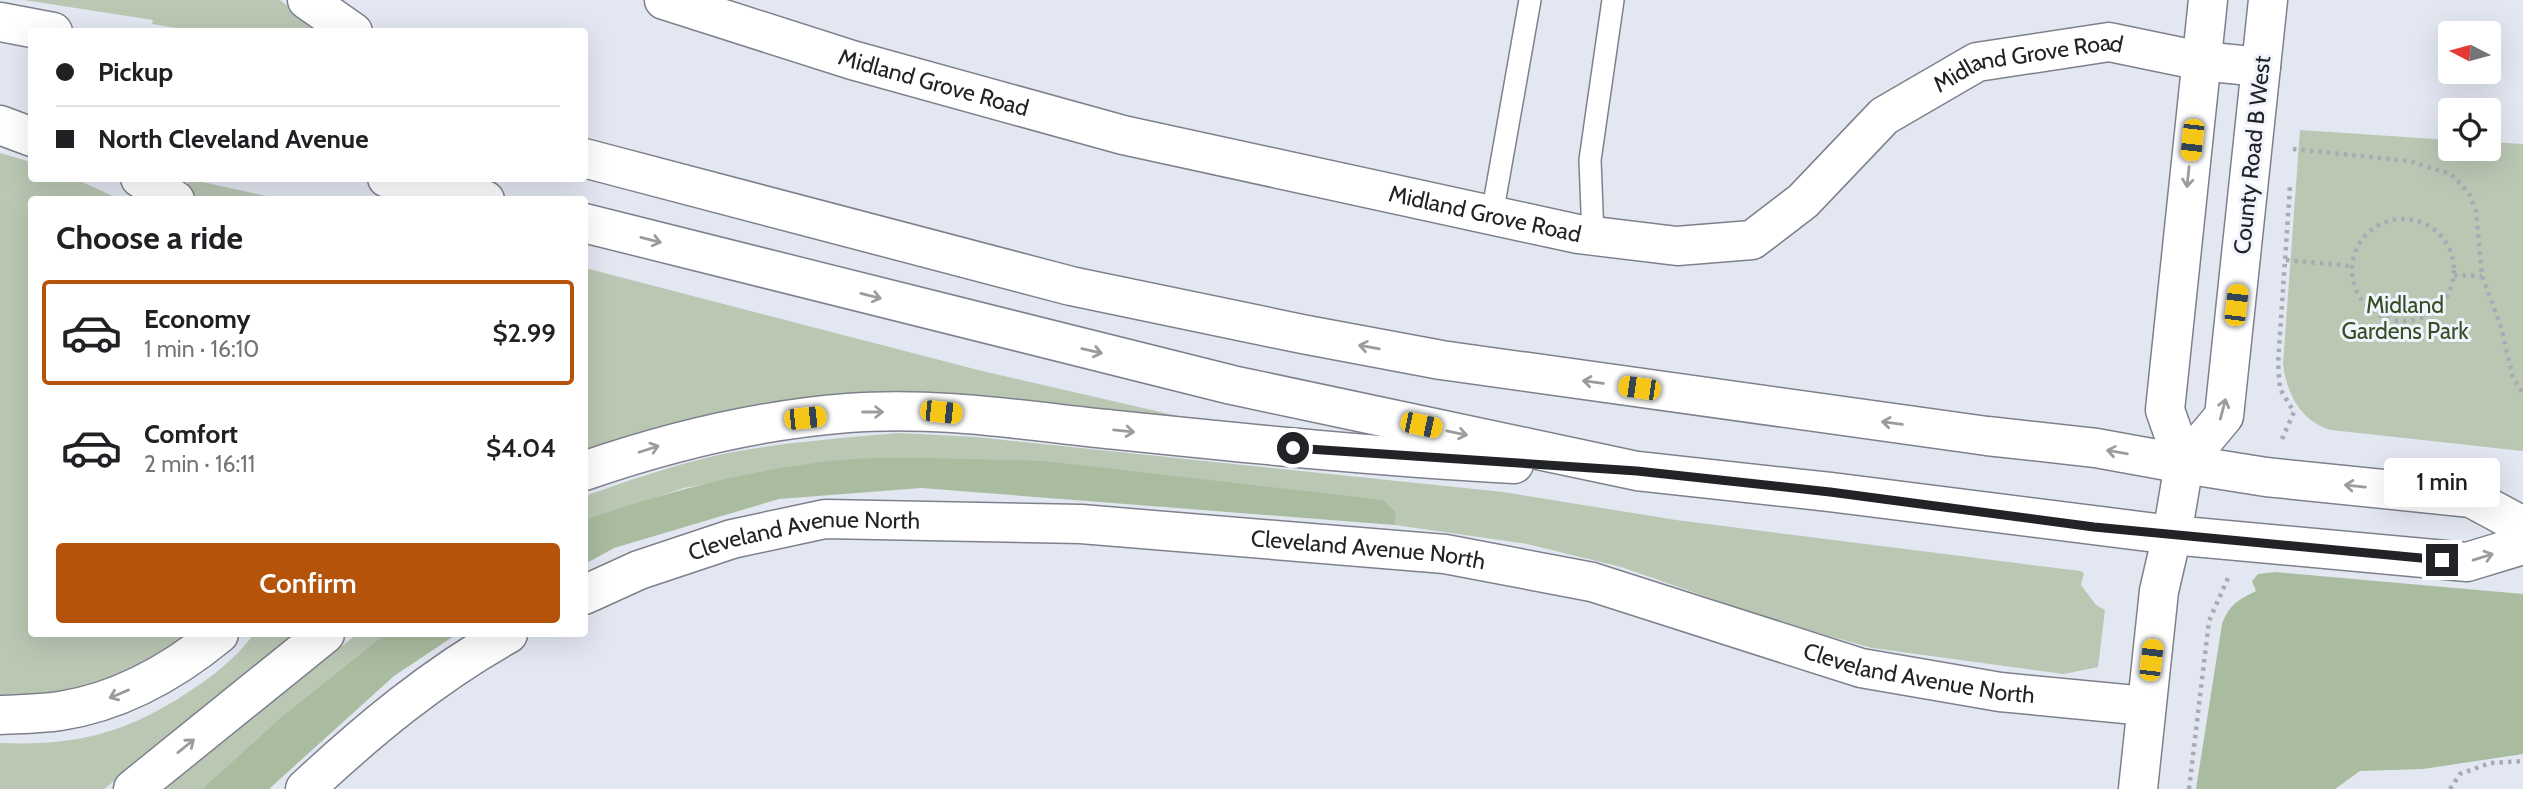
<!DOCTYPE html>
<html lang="en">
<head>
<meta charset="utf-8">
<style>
	:root { --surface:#fff; --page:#f6f6f6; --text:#202124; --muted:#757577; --line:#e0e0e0; --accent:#b45309 }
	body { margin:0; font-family:Cabin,sans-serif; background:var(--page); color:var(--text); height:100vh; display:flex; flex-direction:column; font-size:26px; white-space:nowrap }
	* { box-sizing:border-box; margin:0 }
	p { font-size:23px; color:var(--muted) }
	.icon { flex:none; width:38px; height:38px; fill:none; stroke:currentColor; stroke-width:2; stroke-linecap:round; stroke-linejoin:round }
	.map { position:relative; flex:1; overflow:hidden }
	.side { position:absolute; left:28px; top:196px; width:560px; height:441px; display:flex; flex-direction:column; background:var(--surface); border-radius:7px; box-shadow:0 7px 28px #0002 }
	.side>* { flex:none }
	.banner { position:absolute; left:28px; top:28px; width:560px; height:154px; border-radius:7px; box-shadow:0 7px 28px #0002; display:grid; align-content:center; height:154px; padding:0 28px; background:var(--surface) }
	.needle { width:46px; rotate:276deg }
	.buttons { position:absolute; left:2438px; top:21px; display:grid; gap:14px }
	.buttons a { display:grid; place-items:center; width:63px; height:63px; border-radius:7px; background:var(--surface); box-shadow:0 7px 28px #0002; font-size:35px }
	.end { position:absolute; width:32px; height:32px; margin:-16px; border:9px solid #222327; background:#fff; box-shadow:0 0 0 4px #fff }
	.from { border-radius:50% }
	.bubble { position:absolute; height:49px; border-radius:7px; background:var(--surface); box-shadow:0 7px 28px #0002; font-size:23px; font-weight:600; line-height:49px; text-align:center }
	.car { position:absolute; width:21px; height:42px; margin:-21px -10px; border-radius:9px; box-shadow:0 0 5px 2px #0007; background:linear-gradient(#f5c518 24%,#345 0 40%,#f5c518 0 76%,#345 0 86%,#f5c518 0) }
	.banner b { display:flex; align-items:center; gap:24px; height:66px; font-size:26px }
	.banner b+b { border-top:2px solid var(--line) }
	.banner i { width:18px; height:18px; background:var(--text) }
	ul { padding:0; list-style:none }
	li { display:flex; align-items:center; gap:21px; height:105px; margin:0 14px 10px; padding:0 14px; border:4px solid transparent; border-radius:7px }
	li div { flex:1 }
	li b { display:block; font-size:26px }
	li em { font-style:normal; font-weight:600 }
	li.current { border-color:var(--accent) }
	li>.icon { width:63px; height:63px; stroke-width:1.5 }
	h2 { padding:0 28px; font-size:32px; line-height:84px }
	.primary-button { display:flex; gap:14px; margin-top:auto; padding:14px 28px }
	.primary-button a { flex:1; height:80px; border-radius:7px; background:var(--accent); color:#fff; font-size:28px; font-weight:600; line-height:80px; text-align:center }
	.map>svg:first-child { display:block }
	.green { fill:#bac7b3 }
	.forest { fill:#a9bc9f }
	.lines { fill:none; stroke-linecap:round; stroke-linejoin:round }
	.lane-casing { stroke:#7e818c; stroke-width:24 }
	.street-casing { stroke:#7e818c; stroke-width:41 }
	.secondary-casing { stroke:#7e818c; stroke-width:41 }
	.highway-casing { stroke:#7e818c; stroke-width:41 }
	.path { stroke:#a8abb4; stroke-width:4.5; stroke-dasharray:3.5 5; stroke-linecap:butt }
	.lane { stroke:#fff; stroke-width:21 }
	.street { stroke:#fff; stroke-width:38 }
	.secondary { stroke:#fff; stroke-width:38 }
	.highway { stroke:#fff; stroke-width:38 }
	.oneway { stroke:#9c9c9e }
	.route { stroke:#222327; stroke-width:9 }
	.labels { text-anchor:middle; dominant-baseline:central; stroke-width:6; stroke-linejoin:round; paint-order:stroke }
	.street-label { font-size:23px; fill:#222327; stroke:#f1f4fd }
	.park-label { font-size:23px; fill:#344e23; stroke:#f1f4fd }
</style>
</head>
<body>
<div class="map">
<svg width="2523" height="789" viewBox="0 0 2523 789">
	<rect width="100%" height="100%" fill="#e3e7f2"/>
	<!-- green -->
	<g class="green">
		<polygon points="24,0 280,0 319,31 194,31 152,24 153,20"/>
		<path d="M2300,130L2450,140V149H2488L2489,142L2523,144V451L2331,430C2301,422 2287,394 2283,364Z"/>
		<polygon points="0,153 31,162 32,178 76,179 119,199 32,200 32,634 195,634 98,691 0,701"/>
		<polygon points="189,179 280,199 195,199 186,192"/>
		<polygon points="585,268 982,371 1204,422 1040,408 585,451"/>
		<path d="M898,433L976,437L1503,492L1676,520L2080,571L2084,573L2081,585L2096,605L2105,610L2098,667L2064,674L1872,648L1779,622L1621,567L1527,544L1395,525L1396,512L831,461L684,488L585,520V496C633,479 682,462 733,452C788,442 842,438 898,433Z"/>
		<path d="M254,634H300L104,789H0V743C75,746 124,734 187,693C213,676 235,659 254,634Z"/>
		<polygon points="357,634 385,634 280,718 202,789 165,789"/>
	</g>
	<!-- forest -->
	<g class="forest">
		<path d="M927,458L1044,461L1383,500L1396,512L1395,525L921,488L779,499L614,548L585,564V520C663,492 747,471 830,461C862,457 895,459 927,458Z"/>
		<path d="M2275,572L2523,594V754L2423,769L2360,771L2335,789H2196L2222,624C2229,605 2238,600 2256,591L2252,581L2258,574Z"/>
		<polygon points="385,634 457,634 394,676 269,789 202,789 280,718"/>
	</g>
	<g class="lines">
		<!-- lane casing -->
		<g class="lane-casing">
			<g id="lane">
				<polyline points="1492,215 1530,0"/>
				<polyline points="1593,236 1590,160 1613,0"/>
			</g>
		</g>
		<!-- street casing -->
		<g class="street-casing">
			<g id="street">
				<path id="s1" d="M664,0L852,60L1123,135L1578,234L1677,246L1752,240L1803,201L1884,116L1977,62L2109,42L2201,61L2261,67"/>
				<path id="s2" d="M584,595L639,570L732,539L825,519L1081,524L1445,554L1592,582L1861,668L2000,692L2146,706"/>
				<path d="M305,789C367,731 434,675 508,634"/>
				<polyline points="2138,789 2159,591 2172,535"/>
			</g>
		</g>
		<!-- secondary casing -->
		<g class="secondary-casing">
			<g id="secondary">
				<polyline points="2268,0 2224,416 2184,464 2172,535 2467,562 2523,545"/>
				<polyline points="2184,464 2165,410 2208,0"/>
				<polyline points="2184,464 2266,477 2471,498 2523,526"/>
			</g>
		</g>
		<!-- highway casing -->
		<g class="highway-casing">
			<g id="highway">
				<polyline points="307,0 353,32"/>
				<polyline points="0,22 53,32"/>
				<polyline points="0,125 32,137"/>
				<polyline points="584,158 1071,286 1302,334 1441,360 1987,436 2096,448 2184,464"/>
				<polyline points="140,178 175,200"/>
				<polyline points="387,178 485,200"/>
				<polyline points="584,223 1232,385 1637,471 1830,492 2172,535"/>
				<path d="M584,471C671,441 757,420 848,413C934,406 1021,420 1107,429C1243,443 1378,457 1514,464"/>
				<path d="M0,715C20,714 40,714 60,711C119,702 174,671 219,634"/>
				<polyline points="133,789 325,634"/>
			</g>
		</g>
		<!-- path -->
		<g class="path">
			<polyline points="2293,149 2409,161 2451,174 2469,193 2476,211 2482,276 2501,327 2513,378 2523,393"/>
			<circle cx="2403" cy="270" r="51"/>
			<polyline points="2286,260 2351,266"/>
			<polyline points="2454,275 2482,276"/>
			<polyline points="2282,439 2294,412 2280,389 2278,364 2290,186"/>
			<polyline points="2189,789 2209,621 2228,578"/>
			<polyline points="2450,789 2460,774 2490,763 2523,761"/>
		</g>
		<!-- lane -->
		<use href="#lane" class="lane"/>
		<!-- street -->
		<use href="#street" class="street"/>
		<!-- secondary -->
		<use href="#secondary" class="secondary"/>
		<!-- highway -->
		<use href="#highway" class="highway"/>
	</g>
	<!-- one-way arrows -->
	<defs><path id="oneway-shaft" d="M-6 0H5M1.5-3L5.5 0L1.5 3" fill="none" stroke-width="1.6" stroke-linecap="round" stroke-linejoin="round" transform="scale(1.75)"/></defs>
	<g class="oneway">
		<use href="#oneway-shaft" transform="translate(2188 177) rotate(96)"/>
		<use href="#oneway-shaft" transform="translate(651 240) rotate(14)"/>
		<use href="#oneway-shaft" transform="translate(871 296) rotate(14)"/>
		<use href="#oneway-shaft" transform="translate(1369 347) rotate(-170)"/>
		<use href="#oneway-shaft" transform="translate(1092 351) rotate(13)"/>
		<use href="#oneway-shaft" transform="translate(1593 382) rotate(-172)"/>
		<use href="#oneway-shaft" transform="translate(2223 409) rotate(-75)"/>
		<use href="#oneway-shaft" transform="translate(873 412)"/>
		<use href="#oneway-shaft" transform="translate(1892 423) rotate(-172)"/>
		<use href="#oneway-shaft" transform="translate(1124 431) rotate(6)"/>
		<use href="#oneway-shaft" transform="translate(1457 433) rotate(12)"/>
		<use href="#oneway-shaft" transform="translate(649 449) rotate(-18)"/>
		<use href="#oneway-shaft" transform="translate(2117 452) rotate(-170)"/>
		<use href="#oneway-shaft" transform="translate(2355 486) rotate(-174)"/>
		<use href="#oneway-shaft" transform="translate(2483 557) rotate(-17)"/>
		<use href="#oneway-shaft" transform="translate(119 694) rotate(157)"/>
		<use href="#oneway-shaft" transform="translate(186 746) rotate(-39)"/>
	</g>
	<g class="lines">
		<!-- route -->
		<polyline class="route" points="1293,448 1637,471 1830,492 2094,527 2442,560"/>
	</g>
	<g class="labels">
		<!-- street labels -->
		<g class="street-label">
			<text stroke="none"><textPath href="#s1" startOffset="1458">Midland Grove Road</textPath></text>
			<text stroke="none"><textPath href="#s1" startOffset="282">Midland Grove Road</textPath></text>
			<text transform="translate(2252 155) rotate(-84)">County Road B West</text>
			<text stroke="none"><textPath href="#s1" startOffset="849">Midland Grove Road</textPath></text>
			<text stroke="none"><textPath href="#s2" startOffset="231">Cleveland Avenue North</textPath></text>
			<text stroke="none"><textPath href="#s2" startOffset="798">Cleveland Avenue North</textPath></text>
			<text stroke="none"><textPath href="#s2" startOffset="1365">Cleveland Avenue North</textPath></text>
		</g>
		<!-- park labels -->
		<g class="park-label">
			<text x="2405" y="305">Midland<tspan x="2405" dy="26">Gardens Park</tspan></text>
		</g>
	</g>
</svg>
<div class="buttons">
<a><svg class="needle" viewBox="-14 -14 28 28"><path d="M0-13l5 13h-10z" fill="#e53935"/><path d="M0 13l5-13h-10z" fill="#757577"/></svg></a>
<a><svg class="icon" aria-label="locate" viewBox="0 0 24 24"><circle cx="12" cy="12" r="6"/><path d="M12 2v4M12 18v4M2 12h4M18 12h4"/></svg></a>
</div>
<i class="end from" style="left:1293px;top:448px"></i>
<i class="end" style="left:2442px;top:560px"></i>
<div class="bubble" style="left:2384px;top:458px;width:116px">1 min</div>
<i class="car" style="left:2192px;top:140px;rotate:186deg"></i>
<i class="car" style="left:2236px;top:305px;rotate:7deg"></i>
<i class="car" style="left:1639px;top:388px;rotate:278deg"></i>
<i class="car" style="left:941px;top:412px;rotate:96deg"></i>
<i class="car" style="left:805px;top:418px;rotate:84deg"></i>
<i class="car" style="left:1421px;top:425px;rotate:102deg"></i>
<i class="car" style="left:2151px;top:660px;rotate:7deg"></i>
<div class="banner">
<b><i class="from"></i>Pickup</b>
<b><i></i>North Cleveland Avenue</b>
</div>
<section class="side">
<h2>Choose a ride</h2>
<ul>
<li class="current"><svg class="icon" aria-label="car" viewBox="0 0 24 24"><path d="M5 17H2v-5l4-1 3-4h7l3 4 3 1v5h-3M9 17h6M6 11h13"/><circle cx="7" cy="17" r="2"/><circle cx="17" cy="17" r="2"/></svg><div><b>Economy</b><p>1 min · 16:10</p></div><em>$2.99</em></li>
<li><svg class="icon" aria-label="car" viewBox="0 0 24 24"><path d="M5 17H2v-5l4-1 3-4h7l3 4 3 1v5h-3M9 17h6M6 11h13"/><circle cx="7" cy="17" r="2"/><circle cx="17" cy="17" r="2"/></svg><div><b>Comfort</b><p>2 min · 16:11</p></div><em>$4.04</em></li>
</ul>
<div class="primary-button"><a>Confirm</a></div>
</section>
</div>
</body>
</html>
